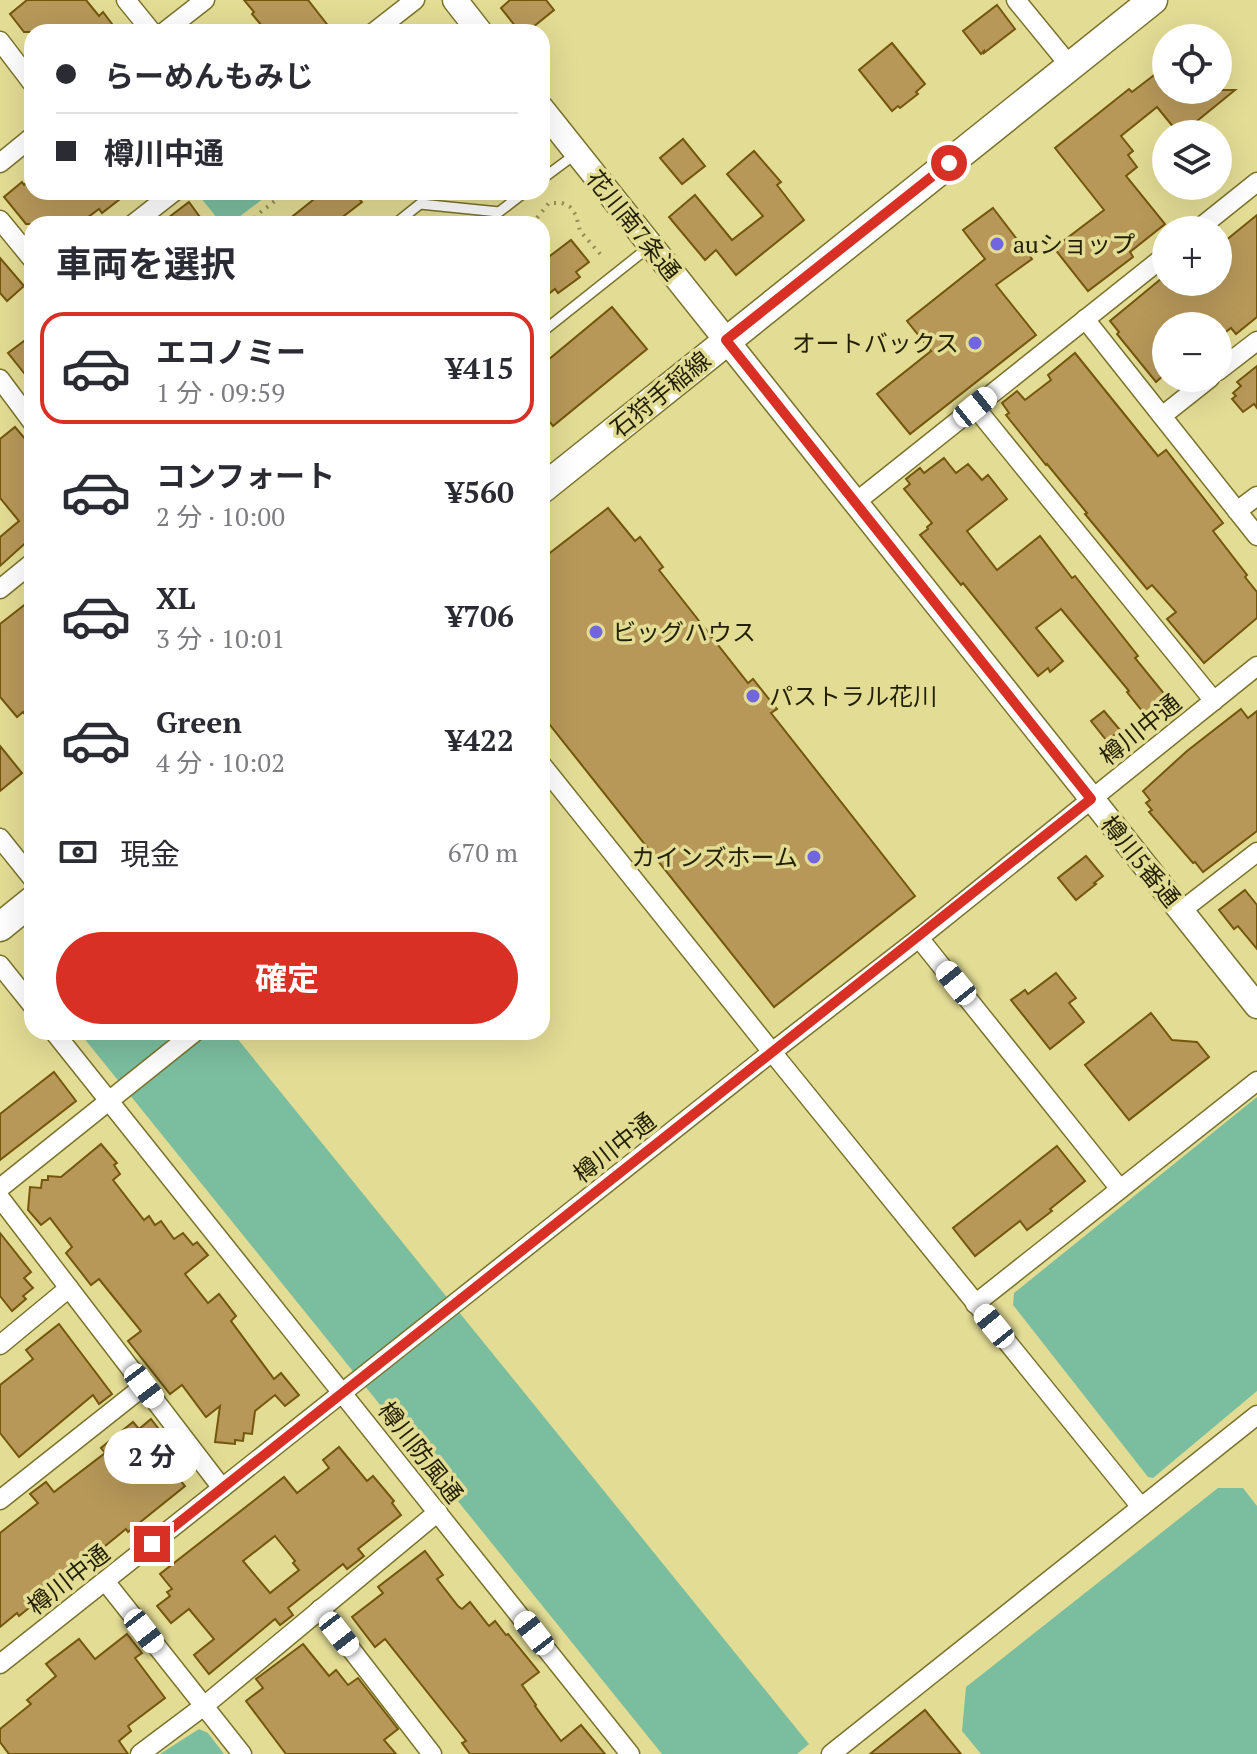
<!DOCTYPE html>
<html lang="ja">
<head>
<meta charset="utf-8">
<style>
	:root { --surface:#fff; --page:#f7f7f7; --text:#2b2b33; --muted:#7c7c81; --line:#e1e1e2; --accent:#d93025 }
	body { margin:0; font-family:"PT Serif","Noto Sans JP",serif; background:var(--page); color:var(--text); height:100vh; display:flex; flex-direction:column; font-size:30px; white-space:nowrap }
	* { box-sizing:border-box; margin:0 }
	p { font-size:26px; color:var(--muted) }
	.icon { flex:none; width:44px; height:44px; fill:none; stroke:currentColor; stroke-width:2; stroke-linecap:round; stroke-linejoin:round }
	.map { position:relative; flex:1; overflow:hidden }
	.panel { position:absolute; left:24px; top:216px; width:526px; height:824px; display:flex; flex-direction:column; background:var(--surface); border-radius:24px; box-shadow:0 8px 32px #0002 }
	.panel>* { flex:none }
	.top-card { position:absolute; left:24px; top:24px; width:526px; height:176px; border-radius:24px; box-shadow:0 8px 32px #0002; display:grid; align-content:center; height:176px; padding:0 32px; background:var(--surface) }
	.tools { position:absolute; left:1152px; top:24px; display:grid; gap:16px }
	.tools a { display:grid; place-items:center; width:80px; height:80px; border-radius:50%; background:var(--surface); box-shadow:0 8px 32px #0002; font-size:40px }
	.end { position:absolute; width:36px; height:36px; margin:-18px; border:10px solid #d93025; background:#fff; box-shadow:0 0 0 4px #fff }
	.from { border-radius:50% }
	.bubble { position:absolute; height:56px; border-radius:28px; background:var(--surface); box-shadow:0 8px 32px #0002; font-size:26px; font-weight:700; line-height:56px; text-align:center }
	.car { position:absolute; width:24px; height:48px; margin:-24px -12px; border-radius:10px; box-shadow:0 0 6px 2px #0007; background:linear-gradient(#fff 24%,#345 0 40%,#fff 0 76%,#345 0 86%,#fff 0) }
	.top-card b { display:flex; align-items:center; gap:28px; height:76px; font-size:30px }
	.top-card b+b { border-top:2px solid var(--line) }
	.top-card i { width:20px; height:20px; background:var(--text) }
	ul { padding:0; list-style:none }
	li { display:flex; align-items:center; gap:24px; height:112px; margin:0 16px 12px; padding:0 16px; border:4px solid transparent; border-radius:24px }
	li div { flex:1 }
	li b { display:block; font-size:30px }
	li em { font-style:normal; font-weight:700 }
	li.active { border-color:var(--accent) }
	li>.icon { width:72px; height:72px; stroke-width:1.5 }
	h2 { padding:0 32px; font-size:36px; line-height:96px }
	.pay { display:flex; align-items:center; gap:20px; height:88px; padding:0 32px; font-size:30px }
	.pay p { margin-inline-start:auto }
	.action { display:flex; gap:16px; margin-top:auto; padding:16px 32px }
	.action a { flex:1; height:92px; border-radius:48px; background:var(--accent); color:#fff; font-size:32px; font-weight:700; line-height:92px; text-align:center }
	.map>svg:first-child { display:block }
	.green { fill:#7bbe9f }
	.building { fill:#b79859; stroke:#74560d; stroke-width:2; fill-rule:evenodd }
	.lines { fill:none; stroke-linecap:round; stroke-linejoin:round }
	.lane-casing { stroke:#7a732c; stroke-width:12 }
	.street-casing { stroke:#7a732c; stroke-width:21 }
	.secondary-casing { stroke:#7a732c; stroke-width:27 }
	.primary-casing { stroke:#7a732c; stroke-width:31 }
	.path { stroke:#948e58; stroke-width:4; stroke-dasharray:2 6; stroke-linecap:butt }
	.lane { stroke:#fff; stroke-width:9 }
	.street { stroke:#fff; stroke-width:18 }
	.secondary { stroke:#fff; stroke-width:24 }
	.primary { stroke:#fff; stroke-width:28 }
	.route { stroke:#d93025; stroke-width:10 }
	.poi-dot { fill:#7166e0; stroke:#e3dc95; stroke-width:3 }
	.labels { text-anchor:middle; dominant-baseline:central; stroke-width:7; stroke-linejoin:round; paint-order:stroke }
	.street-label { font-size:24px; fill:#221f02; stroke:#e3dc95 }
	.poi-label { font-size:24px; fill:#221f02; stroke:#e3dc95; text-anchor:start }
</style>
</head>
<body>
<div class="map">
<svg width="1257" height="1754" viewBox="0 0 1257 1754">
	<rect width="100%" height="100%" fill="#e3dc95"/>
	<!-- green -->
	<g class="green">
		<polygon points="196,192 259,192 264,198 230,224 222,224"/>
		<polygon points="79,1032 232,1032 809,1744 797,1754 662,1754"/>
		<polygon points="1257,1097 1257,1391 1153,1478 1148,1477 1013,1305 1014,1293"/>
		<polygon points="1218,1488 1243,1488 1257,1506 1257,1754 981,1754 962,1731 966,1687"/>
		<polygon points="199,1729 208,1733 224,1754 160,1754"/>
	</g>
	<!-- building -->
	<g class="building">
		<polygon points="27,0 86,0 99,16 103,12 118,32 24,32 10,14"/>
		<polygon points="244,0 308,0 333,32 267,32 252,14 254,12"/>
		<polygon points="510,0 546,0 554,10 527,32 520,32 501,8"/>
		<polygon points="997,5 1015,29 984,53 984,51 981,54 963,31"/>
		<polygon points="892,43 925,84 916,92 918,94 900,108 898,106 892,111 859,70"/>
		<polygon points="1166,66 1166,90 1235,90 1181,134 1179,134 1157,107 1121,136 1133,151 1128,155 1137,167 1126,176 1165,224 1130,252 1133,257 1088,291 1054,248 1104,210 1055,148 1129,89 1132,92"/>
		<polygon points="683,139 705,166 682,184 660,158"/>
		<polygon points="754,151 781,182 777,185 804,220 736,275 716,250 705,260 669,217 695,195 732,240 763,216 727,174"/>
		<polygon points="22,182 24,185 26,183 32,189 32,192 129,192 102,213 99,209 79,224 26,224 4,197"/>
		<polygon points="323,192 353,192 362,202 340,219 338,217 329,224 283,224"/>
		<polygon points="189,202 205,224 160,224"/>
		<polygon points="993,208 1032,259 996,285 1036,335 910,434 877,394 931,351 907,321 985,259 963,230"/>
		<polygon points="1257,215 1257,317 1236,334 1231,328 1218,338 1218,326 1166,326 1166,373 1156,382 1117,334 1119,332 1110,321 1162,278 1166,282 1218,282 1218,251 1227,243 1225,241"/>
		<polygon points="571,240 589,262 576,272 580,277 558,293 555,289 542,299 542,262"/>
		<polygon points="0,258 24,286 7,301 0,293"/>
		<polygon points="612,307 647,349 553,426 542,412 542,365"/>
		<polygon points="32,335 32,383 8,353"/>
		<polygon points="1075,353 1158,456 1166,450 1223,523 1213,531 1247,575 1245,577 1257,592 1257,618 1204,663 1167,619 1176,612 1152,585 1147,589 1095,526 1085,514 1087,513 1047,464 1046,465 1006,415 1009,413 1002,403 1017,391 1025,400 1051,380 1048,375"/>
		<polygon points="1257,366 1257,408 1254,404 1243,412 1232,399 1236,396 1233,393 1241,386 1237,382"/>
		<polygon points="15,427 32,447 32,537 0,566 0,537 19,521 0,498 0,439"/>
		<polygon points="944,458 956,473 968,464 982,480 988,475 1007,499 967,531 997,570 1040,536 1072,578 1075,576 1138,656 1135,658 1166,696 1156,703 1159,707 1147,717 1127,692 1129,691 1061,609 1036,628 1063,661 1050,672 1048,668 1038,676 963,583 961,585 920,535 928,529 927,527 932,523 904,489 910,484 906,479 920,468 924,473"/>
		<polygon points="608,508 635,541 640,537 663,567 659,570 748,683 753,679 777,709 771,713 915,896 774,1007 542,715 542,559"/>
		<polygon points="32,599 32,723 23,712 17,717 0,697 0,624"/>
		<polygon points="1241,709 1248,718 1257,711 1257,831 1203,872 1195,862 1193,863 1149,812 1152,810 1146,803 1150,800 1143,791 1187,751"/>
		<polygon points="1104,711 1120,730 1107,741 1091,721"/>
		<polygon points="0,746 22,773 0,791"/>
		<polygon points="1086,856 1103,876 1094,883 1096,884 1076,900 1058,878"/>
		<polygon points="1245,890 1257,905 1257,949 1238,926 1234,929 1219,910"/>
		<polygon points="1056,973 1076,998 1069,1003 1084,1022 1050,1049 1011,1000 1025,990 1028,994"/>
		<polygon points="1151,1013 1172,1040 1197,1042 1209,1057 1129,1120 1085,1065"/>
		<polygon points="54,1072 76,1101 0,1160 0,1114"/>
		<polygon points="101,1144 117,1163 114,1165 120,1174 113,1180 144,1220 149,1216 155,1225 161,1221 174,1239 183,1233 193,1245 197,1242 208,1255 185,1274 208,1303 219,1294 236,1316 231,1321 274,1379 281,1373 299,1395 285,1406 275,1395 255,1411 252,1434 244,1433 243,1441 235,1440 235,1444 215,1442 220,1406 206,1417 182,1385 170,1394 128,1341 141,1331 99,1279 91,1285 66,1253 72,1247 50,1218 41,1225 28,1210 30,1187 41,1188 42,1180 48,1180 48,1176 61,1177"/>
		<polygon points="1057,1146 1085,1181 1050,1209 1052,1211 1027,1230 1020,1221 975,1256 953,1228"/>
		<polygon points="0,1233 31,1272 24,1278 33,1288 23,1296 26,1299 12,1311 0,1296"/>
		<polygon points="59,1324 112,1394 99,1404 93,1395 19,1457 0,1433 0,1385 33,1359 26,1350"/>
		<polygon points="151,1419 165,1437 167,1436 193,1470 180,1480 185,1486 128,1532 126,1529 19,1616 17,1613 0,1627 0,1533 38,1503 30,1494 46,1482 54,1492 105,1453 101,1448 133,1422 139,1429"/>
		<path d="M339,1447L367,1481L373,1476L394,1501L392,1503L401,1515L358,1549L364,1556L347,1569L343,1564L288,1608L293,1615L280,1625L275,1619L209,1674L194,1655L214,1639L189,1609L171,1623L157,1606L170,1596L167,1592L172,1589L160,1574L284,1477L297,1493L329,1468L323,1460ZM275,1536L295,1561L293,1563L299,1570L270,1593L243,1561Z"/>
		<polygon points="425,1551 443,1575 437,1579 458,1606 462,1609 470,1602 489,1626 495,1621 506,1635 508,1634 539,1672 522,1685 536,1705 535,1706 561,1741 581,1725 605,1754 470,1754 462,1743 466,1741 459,1732 385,1639 375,1647 352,1617 383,1593 378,1587"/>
		<polygon points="127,1634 142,1653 135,1658 165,1698 128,1726 131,1731 119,1741 128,1754 9,1754 0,1742 0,1729 31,1704 27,1700 56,1676 46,1664 79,1639 95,1659"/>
		<polygon points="303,1644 329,1676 336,1670 348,1685 358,1678 398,1729 384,1740 396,1754 286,1754 246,1701 263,1688 256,1679"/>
		<polygon points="925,1710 961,1754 870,1754"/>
	</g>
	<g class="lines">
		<!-- lane casing -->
		<g class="lane-casing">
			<g id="lane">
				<polyline points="542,179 577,153"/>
				<polyline points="395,224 420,204 499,212 525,192"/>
				<polyline points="542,332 649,247"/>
			</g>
		</g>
		<!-- street casing -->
		<g class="street-casing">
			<g id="street">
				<polyline points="126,0 152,32"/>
				<polyline points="1016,0 1070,66"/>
				<polyline points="164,32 205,0"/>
				<polyline points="374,32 415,0"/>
				<polyline points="0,41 32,83"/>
				<polyline points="0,163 32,137"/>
				<polyline points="0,220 32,259"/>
				<polyline points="133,224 174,192"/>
				<polyline points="1197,230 1257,182"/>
				<polyline points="1085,319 1257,536"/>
				<polyline points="1218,371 1257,341"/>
				<polyline points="0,379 32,422"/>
				<polyline points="975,407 1214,701"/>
				<polyline points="1162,416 1210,378"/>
				<polyline points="856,502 1166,255"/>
				<polyline points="1237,511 1257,496"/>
				<polyline points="0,589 32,563"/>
				<polyline points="542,765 772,1052 1141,1507"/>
				<polyline points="0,838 32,878"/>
				<polyline points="1181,911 1257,852"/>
				<polyline points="919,938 1120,1189"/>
				<polyline points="0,965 32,1005"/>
				<polyline points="54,1032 630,1754"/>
				<polyline points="0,1188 195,1032"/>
				<polyline points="0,1198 222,1488"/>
				<polyline points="975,1304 1257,1081"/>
				<polyline points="0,1345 69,1288"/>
				<polyline points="0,1500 144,1386"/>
				<polyline points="105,1581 242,1754"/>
				<polyline points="320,1609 432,1754"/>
				<polyline points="0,1664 772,1052 919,938 1257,666"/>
				<polyline points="140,1754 204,1706 438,1512"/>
				<polyline points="831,1754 1257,1415"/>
			</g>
		</g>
		<!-- secondary casing -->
		<g class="secondary-casing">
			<g id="secondary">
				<polyline points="455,0 480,32"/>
				<polyline points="542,109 1257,1006"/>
			</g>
		</g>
		<!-- primary casing -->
		<g class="primary-casing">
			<g id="primary">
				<polyline points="542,489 1153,0"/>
				<polyline points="0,927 32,901"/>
			</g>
		</g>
		<!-- path -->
		<g class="path">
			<polyline points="249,224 257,215 286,192"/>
			<polyline points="532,224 549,203 562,203 570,207 576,215 580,231 601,255"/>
		</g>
		<!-- lane -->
		<use href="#lane" class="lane"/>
		<!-- street -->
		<use href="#street" class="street"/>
		<!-- secondary -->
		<use href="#secondary" class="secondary"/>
		<!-- primary -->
		<use href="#primary" class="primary"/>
	</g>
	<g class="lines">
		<!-- route -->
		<path class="route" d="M152,1544C465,1295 780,1049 1091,799L726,340L949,163"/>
	</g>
	<!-- markers -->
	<g class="poi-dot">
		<circle cx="997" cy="244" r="8"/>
		<circle cx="975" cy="343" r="8"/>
		<circle cx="596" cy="632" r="8"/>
		<circle cx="753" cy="696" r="8"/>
		<circle cx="814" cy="857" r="8"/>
	</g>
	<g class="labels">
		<!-- street labels -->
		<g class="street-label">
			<text transform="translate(634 225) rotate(51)">花川南7条通</text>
			<text transform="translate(660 394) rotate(-39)">石狩手稲線</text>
			<text transform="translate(1140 729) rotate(-39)">樽川中通</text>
			<text transform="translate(1141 861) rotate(51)">樽川5番通</text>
			<text transform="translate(614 1147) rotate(-38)">樽川中通</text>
			<text transform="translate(421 1452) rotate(52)">樽川防風通</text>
			<text transform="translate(68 1579) rotate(-38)">樽川中通</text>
		</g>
		<!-- poi labels -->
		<g class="poi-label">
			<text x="1013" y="244">auショップ</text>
			<text x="959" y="343" text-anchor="end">オートバックス</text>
			<text x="612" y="632">ビッグハウス</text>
			<text x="769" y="696">パストラル花川</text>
			<text x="798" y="857" text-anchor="end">カインズホーム</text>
		</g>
	</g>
</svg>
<div class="tools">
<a><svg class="icon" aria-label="locate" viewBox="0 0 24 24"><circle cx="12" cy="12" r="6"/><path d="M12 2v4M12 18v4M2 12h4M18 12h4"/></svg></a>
<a><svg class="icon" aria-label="layers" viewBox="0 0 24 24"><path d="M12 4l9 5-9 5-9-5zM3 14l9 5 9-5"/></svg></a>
<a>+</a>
<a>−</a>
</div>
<i class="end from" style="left:949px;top:163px"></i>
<i class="end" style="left:152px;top:1544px"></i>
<div class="bubble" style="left:104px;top:1428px;width:96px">2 分</div>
<i class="car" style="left:975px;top:407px;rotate:51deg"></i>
<i class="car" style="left:956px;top:983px;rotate:321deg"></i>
<i class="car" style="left:994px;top:1326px;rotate:321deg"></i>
<i class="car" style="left:144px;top:1386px;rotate:143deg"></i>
<i class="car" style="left:144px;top:1631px;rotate:142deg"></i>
<i class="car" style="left:534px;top:1633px;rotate:322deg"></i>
<i class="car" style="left:339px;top:1634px;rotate:142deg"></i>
<div class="top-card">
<b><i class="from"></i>らーめんもみじ</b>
<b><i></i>樽川中通</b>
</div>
<section class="panel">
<h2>車両を選択</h2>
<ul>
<li class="active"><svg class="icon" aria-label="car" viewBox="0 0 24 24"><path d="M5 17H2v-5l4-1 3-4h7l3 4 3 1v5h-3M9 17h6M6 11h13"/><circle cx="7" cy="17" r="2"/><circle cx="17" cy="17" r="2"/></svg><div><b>エコノミー</b><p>1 分 · 09:59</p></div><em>¥415</em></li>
<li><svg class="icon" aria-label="car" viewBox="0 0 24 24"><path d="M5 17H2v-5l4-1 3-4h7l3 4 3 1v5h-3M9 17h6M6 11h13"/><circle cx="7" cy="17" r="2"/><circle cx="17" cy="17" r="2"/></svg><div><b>コンフォート</b><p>2 分 · 10:00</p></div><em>¥560</em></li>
<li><svg class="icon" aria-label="car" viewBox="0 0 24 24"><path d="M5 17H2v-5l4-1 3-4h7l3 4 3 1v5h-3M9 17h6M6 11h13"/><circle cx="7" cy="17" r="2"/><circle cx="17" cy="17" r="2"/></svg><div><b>XL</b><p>3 分 · 10:01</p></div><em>¥706</em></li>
<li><svg class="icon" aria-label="car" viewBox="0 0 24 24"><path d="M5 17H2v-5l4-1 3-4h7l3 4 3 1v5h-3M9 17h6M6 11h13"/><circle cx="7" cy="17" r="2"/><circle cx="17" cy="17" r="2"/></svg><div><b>Green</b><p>4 分 · 10:02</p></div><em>¥422</em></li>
</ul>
<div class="pay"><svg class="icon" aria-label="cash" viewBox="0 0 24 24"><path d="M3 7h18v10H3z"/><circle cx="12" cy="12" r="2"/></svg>現金<p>670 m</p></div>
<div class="action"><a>確定</a></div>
</section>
</div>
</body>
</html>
